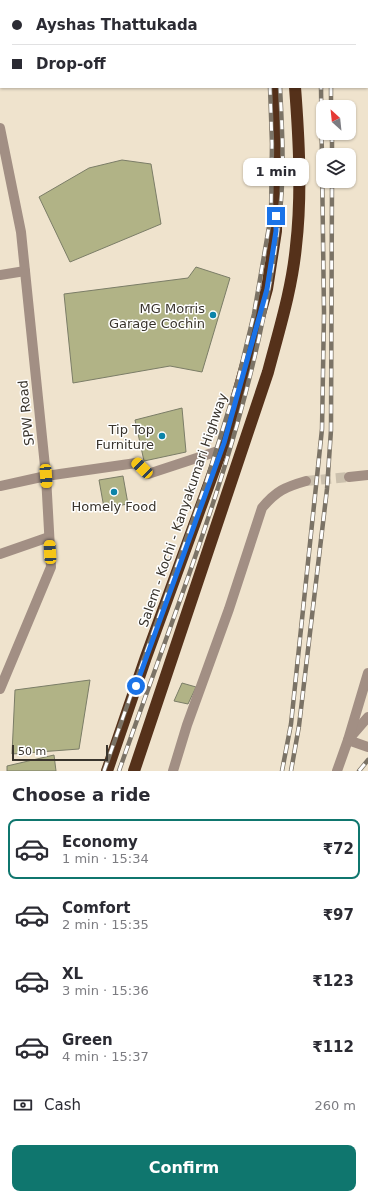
<!DOCTYPE html>
<html lang="en">
<head>
<meta charset="utf-8">
<style>
	:root { --surface:#fff; --page:#f7f7f7; --text:#2b2b33; --muted:#7c7c81; --line:#e1e1e2; --accent:#0f766e }
	body { margin:0; font-family:"DejaVu Sans",sans-serif; background:var(--page); color:var(--text); height:100vh; display:flex; flex-direction:column; font-size:15px; white-space:nowrap }
	* { box-sizing:border-box; margin:0 }
	p { font-size:13px; color:var(--muted) }
	.icon { flex:none; width:22px; height:22px; fill:none; stroke:currentColor; stroke-width:2; stroke-linecap:round; stroke-linejoin:round }
	.map { position:relative; height:771px; overflow:hidden }
	.details { display:flex; flex-direction:column; background:var(--surface); flex:1 }
	.details>* { flex:none }
	.banner { position:absolute; left:0px; top:0px; width:368px; height:88px; box-shadow:0 1px 3px #0004; display:grid; align-content:center; height:88px; padding:0 12px; background:var(--surface) }
	.needle { width:26px; rotate:333deg }
	.buttons { position:absolute; left:316px; top:100px; display:grid; gap:8px }
	.buttons a { display:grid; place-items:center; width:40px; height:40px; border-radius:8px; background:var(--surface); box-shadow:0 1px 3px #0004; font-size:20px }
	.scale { position:absolute; left:12px; bottom:10px; width:96px; box-sizing:border-box; padding-left:4px; border:2px solid #39342c; border-top:0; font-size:11px; line-height:14px; white-space:nowrap; color:#39342c; -webkit-text-stroke:3px #fff; paint-order:stroke }
	.end { position:absolute; width:18px; height:18px; margin:-9px; border:5px solid #1a73e8; background:#fff; box-shadow:0 0 0 2px #fff }
	.from { border-radius:50% }
	.bubble { position:absolute; height:28px; border-radius:8px; background:var(--surface); box-shadow:0 1px 3px #0004; font-size:13px; font-weight:600; line-height:28px; text-align:center }
	.car { position:absolute; width:12px; height:24px; margin:-12px -6px; border-radius:5px; box-shadow:0 0 3px 1px #0007; background:linear-gradient(#f5c518 24%,#345 0 40%,#f5c518 0 76%,#345 0 86%,#f5c518 0) }
	.banner b { display:flex; align-items:center; gap:14px; height:38px; font-size:15px }
	.banner b+b { border-top:1px solid var(--line) }
	.banner i { width:10px; height:10px; background:var(--text) }
	ul { padding:0; list-style:none }
	li { display:flex; align-items:center; gap:12px; height:60px; margin:0 8px 6px; padding:0 4px; border:2px solid transparent; border-radius:8px }
	li div { flex:1 }
	li b { display:block; font-size:15px }
	li em { font-style:normal; font-weight:600 }
	li.selected { border-color:var(--accent) }
	li>.icon { width:36px; height:36px; stroke-width:1.5 }
	h2 { padding:0 12px; font-size:18px; line-height:48px }
	.pay { display:flex; align-items:center; gap:10px; height:44px; padding:0 12px; font-size:15px }
	.pay p { margin-inline-start:auto }
	.cta { display:flex; gap:8px; margin-top:auto; padding:8px 12px }
	.cta a { flex:1; height:46px; border-radius:8px; background:var(--accent); color:#fff; font-size:16px; font-weight:600; line-height:46px; text-align:center }
	.map>svg:first-child { display:block }
	.building { fill:#b1b386; stroke:#7b7d67 }
	.lines { fill:none; stroke-linecap:round; stroke-linejoin:round }
	.minor-tunnel { stroke:#cbc0ad; stroke-width:10; stroke-dasharray:10 5; stroke-linecap:butt }
	.minor { stroke:#a28f84; stroke-width:10 }
	.highway { stroke:#55311a; stroke-width:12 }
	.rail-casing { stroke:#7b7366; stroke-width:4.5 }
	.rail { stroke:#fff; stroke-width:3; stroke-dasharray:9; stroke-linecap:butt }
	.route { stroke:#1a73e8; stroke-width:5 }
	.poi-dot { fill:#0c84a9; stroke:#fff; stroke-width:1.5 }
	.labels { text-anchor:middle; dominant-baseline:central; stroke-width:3; stroke-linejoin:round; paint-order:stroke }
	.poi-label { font-size:13px; fill:#39342c; stroke:#fff; text-anchor:end }
	.street-label { font-size:13px; fill:#39342c; stroke:#fff }
</style>
</head>
<body>
<div class="map">
<svg width="368" height="771" viewBox="0 0 368 771">
	<rect width="100%" height="100%" fill="#efe3cd"/>
	<!-- building -->
	<g class="building">
		<polygon points="122,160 151,164 161,224 70,262 39,197 89,168"/>
		<polygon points="196,267 230,278 202,372 170,366 73,383 64,294 188,278"/>
		<polygon points="182,408 186,452 144,461 135,420"/>
		<polygon points="123,476 128,504 104,508 99,480"/>
		<polygon points="90,680 79,749 12,754 15,690"/>
		<polygon points="182,683 196,687 188,704 174,701"/>
		<polygon points="54,755 56,771 7,771 7,766"/>
	</g>
	<g class="lines">
		<!-- minor-tunnel -->
		<polyline class="minor-tunnel" points="306,481 349,477"/>
		<!-- minor -->
		<g class="minor">
			<polyline points="0,128 21,232 46,476 51,567 0,689"/>
			<polyline points="0,275 25,271"/>
			<polyline points="349,477 368,475"/>
			<polyline points="0,486 46,476 136,463 148,474 221,450"/>
			<polyline points="0,554 49,537"/>
			<polyline points="368,717 348,740 368,747"/>
			<path d="M173,771L187,725L229,609L262,508C276,491 285,487 306,481"/>
			<polyline points="337,771 348,740 368,673"/>
		</g>
		<!-- highway -->
		<g class="highway">
			<polyline points="269,0 269,1"/>
			<polyline points="287,0 287,1"/>
			<polyline points="107,771 146,657 224,443 267,289 276,231 277,171 275,87"/>
			<path d="M134,771L268,372C279,330 292,289 296,246C302,194 299,139 295,87"/>
		</g>
		<!-- rail casing -->
		<g class="rail-casing">
			<g id="rail">
				<polyline points="262,0 262,1"/>
				<polyline points="272,0 272,1"/>
				<polyline points="320,0 320,1"/>
				<polyline points="329,0 329,1"/>
				<polyline points="331,87 331,107"/>
				<polyline points="332,133 332,155"/>
				<polyline points="104,771 206,483 238,380 254,314 271,215 272,144 270,87"/>
				<path d="M119,771C183,587 263,396 281,201C284,163 282,125 280,87"/>
				<polyline points="282,771 291,724 322,429 324,313 321,87"/>
				<polyline points="291,771 299,726 327,489 331,430 332,181"/>
				<polyline points="359,771 368,760"/>
			</g>
		</g>
		<!-- rail -->
		<use href="#rail" class="rail"/>
	</g>
	<g class="lines">
		<!-- route -->
		<polyline class="route" points="136,686 224,443 267,289 276,231 276,216"/>
	</g>
	<!-- markers -->
	<g class="poi-dot">
		<circle cx="213" cy="315" r="4"/>
		<circle cx="162" cy="436" r="4"/>
		<circle cx="114" cy="492" r="4"/>
	</g>
	<g class="labels">
		<!-- poi labels -->
		<g class="poi-label">
			<text x="205" y="308">MG Morris<tspan x="205" dy="15">Garage Cochin</tspan></text>
			<text x="154" y="429">Tip Top<tspan x="154" dy="15">Furniture</tspan></text>
			<text x="114" y="506" text-anchor="middle">Homely Food</text>
		</g>
		<!-- street labels -->
		<g class="street-label">
			<text transform="translate(26 413) rotate(-96)">SPW Road</text>
			<text transform="translate(183 510) rotate(-71)">Salem - Kochi - Kanyakumari Highway</text>
		</g>
	</g>
</svg>
<div class="buttons">
<a><svg class="needle" viewBox="-14 -14 28 28"><path d="M0-13l5 13h-10z" fill="#e53935"/><path d="M0 13l5-13h-10z" fill="#7c7c81"/></svg></a>
<a><svg class="icon" aria-label="layers" viewBox="0 0 24 24"><path d="M12 4l9 5-9 5-9-5zM3 14l9 5 9-5"/></svg></a>
</div>
<div class="scale">50 m</div>
<i class="end from" style="left:136px;top:686px"></i>
<i class="end" style="left:276px;top:216px"></i>
<div class="bubble" style="left:243px;top:158px;width:66px">1 min</div>
<i class="car" style="left:142px;top:468px;rotate:314deg"></i>
<i class="car" style="left:46px;top:476px;rotate:176deg"></i>
<i class="car" style="left:50px;top:552px;rotate:357deg"></i>
<div class="banner">
<b><i class="from"></i>Ayshas Thattukada</b>
<b><i></i>Drop-off</b>
</div>
</div>
<section class="details">
<h2>Choose a ride</h2>
<ul>
<li class="selected"><svg class="icon" aria-label="car" viewBox="0 0 24 24"><path d="M5 17H2v-5l4-1 3-4h7l3 4 3 1v5h-3M9 17h6M6 11h13"/><circle cx="7" cy="17" r="2"/><circle cx="17" cy="17" r="2"/></svg><div><b>Economy</b><p>1 min · 15:34</p></div><em>₹72</em></li>
<li><svg class="icon" aria-label="car" viewBox="0 0 24 24"><path d="M5 17H2v-5l4-1 3-4h7l3 4 3 1v5h-3M9 17h6M6 11h13"/><circle cx="7" cy="17" r="2"/><circle cx="17" cy="17" r="2"/></svg><div><b>Comfort</b><p>2 min · 15:35</p></div><em>₹97</em></li>
<li><svg class="icon" aria-label="car" viewBox="0 0 24 24"><path d="M5 17H2v-5l4-1 3-4h7l3 4 3 1v5h-3M9 17h6M6 11h13"/><circle cx="7" cy="17" r="2"/><circle cx="17" cy="17" r="2"/></svg><div><b>XL</b><p>3 min · 15:36</p></div><em>₹123</em></li>
<li><svg class="icon" aria-label="car" viewBox="0 0 24 24"><path d="M5 17H2v-5l4-1 3-4h7l3 4 3 1v5h-3M9 17h6M6 11h13"/><circle cx="7" cy="17" r="2"/><circle cx="17" cy="17" r="2"/></svg><div><b>Green</b><p>4 min · 15:37</p></div><em>₹112</em></li>
</ul>
<div class="pay"><svg class="icon" aria-label="cash" viewBox="0 0 24 24"><path d="M3 7h18v10H3z"/><circle cx="12" cy="12" r="2"/></svg>Cash<p>260 m</p></div>
<div class="cta"><a>Confirm</a></div>
</section>
</body>
</html>
